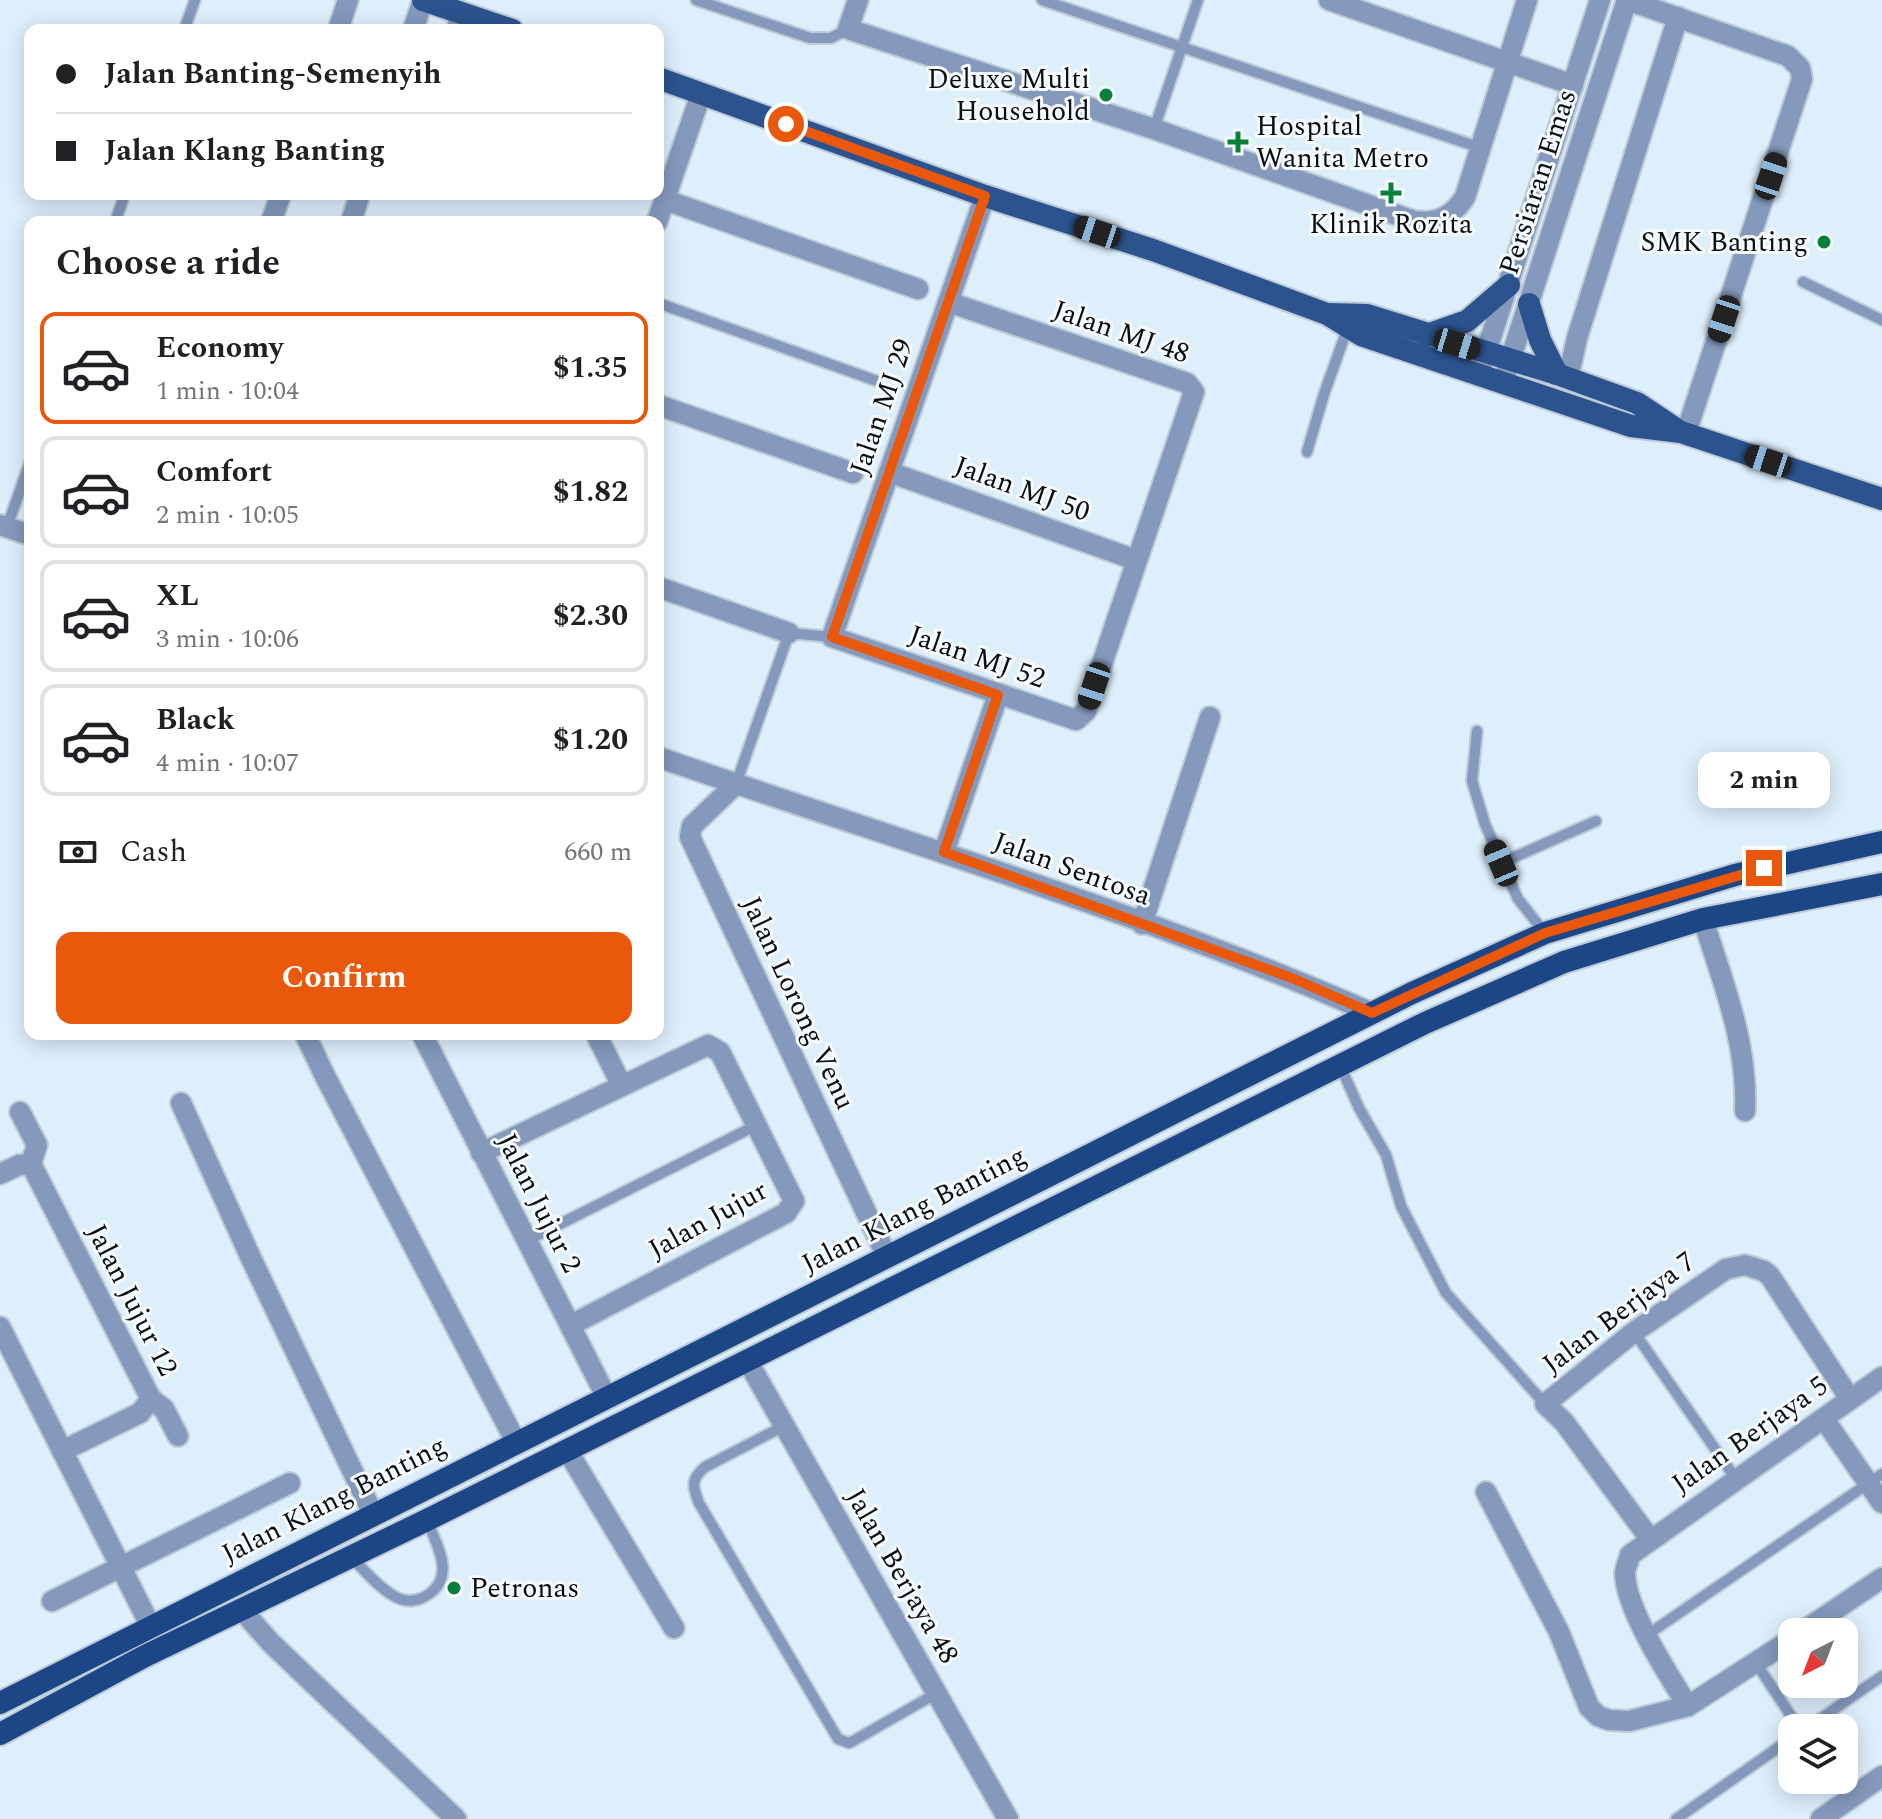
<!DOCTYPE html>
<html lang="en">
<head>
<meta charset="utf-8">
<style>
	:root { --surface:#fff; --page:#f2f2f2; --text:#202124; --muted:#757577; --line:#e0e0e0; --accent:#ea580c }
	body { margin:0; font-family:Spectral,serif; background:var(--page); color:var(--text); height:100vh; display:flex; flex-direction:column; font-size:30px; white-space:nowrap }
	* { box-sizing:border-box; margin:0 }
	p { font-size:26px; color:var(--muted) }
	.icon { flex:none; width:44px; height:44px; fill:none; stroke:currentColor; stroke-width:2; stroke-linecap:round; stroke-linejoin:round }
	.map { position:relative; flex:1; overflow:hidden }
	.side { position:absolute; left:24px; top:216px; width:640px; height:824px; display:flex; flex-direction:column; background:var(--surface); border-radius:16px; box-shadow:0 4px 20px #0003 }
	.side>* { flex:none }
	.banner { position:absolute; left:24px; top:24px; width:640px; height:176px; border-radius:16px; box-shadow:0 4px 20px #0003; display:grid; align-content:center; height:176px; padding:0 32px; background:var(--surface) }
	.needle { width:52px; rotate:222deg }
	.fabs { position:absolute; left:1778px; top:1618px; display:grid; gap:16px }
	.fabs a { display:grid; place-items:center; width:80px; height:80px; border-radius:16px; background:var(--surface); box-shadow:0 4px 20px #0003; font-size:40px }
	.end { position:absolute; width:36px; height:36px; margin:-18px; border:10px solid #ea580c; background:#fff; box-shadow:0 0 0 4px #fff }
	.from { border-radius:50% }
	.bubble { position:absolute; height:56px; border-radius:16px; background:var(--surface); box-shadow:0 4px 20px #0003; font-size:26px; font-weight:700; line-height:56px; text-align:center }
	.car { position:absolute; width:24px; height:48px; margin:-24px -12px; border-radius:10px; box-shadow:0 0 6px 2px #0007; background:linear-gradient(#222 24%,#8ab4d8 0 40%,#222 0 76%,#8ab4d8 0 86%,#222 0) }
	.banner b { display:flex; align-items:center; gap:28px; height:76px; font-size:30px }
	.banner b+b { border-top:2px solid var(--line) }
	.banner i { width:20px; height:20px; background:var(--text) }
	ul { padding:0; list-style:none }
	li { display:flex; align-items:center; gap:24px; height:112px; margin:0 16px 12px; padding:0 16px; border:4px solid var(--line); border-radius:16px }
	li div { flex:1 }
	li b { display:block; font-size:30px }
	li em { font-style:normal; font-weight:700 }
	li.on { border-color:var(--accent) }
	li>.icon { width:72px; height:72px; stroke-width:1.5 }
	h2 { padding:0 32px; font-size:36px; line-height:96px }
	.pay { display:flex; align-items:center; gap:20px; height:88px; padding:0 32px; font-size:30px }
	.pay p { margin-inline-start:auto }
	.primary-button { display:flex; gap:16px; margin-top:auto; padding:16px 32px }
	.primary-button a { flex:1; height:92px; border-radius:16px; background:var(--accent); color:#fff; font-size:32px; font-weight:700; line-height:92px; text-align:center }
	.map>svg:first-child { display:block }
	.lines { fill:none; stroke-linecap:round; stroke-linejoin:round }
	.service-casing { stroke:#bccbd7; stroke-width:14 }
	.minor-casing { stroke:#bccbd7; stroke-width:24 }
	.primary-casing { stroke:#bccbd7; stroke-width:26 }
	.trunk-casing { stroke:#bccbd7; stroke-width:26 }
	.service { stroke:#8499bc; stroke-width:10 }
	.minor { stroke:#8499bc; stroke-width:20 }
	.primary { stroke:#2d538e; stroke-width:22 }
	.trunk { stroke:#1c4686; stroke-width:22 }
	.route { stroke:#ea580c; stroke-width:10 }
	.poi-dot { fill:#068139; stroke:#f7fafd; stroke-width:3 }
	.labels { text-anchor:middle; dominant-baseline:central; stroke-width:6; stroke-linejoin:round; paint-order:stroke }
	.poi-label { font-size:28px; fill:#080e12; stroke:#f7fafd; text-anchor:end }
	.street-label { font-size:28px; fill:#080e12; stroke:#f7fafd }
</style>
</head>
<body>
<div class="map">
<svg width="1882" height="1819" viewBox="0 0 1882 1819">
	<rect width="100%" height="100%" fill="#deeffc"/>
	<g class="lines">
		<!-- service casing -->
		<g class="service-casing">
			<g id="service">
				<polyline points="696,0 810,38 831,38 848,29"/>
				<polyline points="1042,0 1481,148"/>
				<polyline points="184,30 195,0"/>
				<polyline points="452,30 455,11"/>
				<polyline points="1154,129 1198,0"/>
				<polyline points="115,222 125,194"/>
				<polyline points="1803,282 1882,320"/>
				<polyline points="658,303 877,381"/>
				<polyline points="1307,452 1324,394 1348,327"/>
				<polyline points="7,527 30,462"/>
				<polyline points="1477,731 1472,781 1485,824 1518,899 1545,933"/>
				<polyline points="736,784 789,633 832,637"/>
				<polyline points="1501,863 1596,821"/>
				<polyline points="1340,1065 1359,1108 1386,1155 1401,1206 1446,1293 1545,1404"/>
				<polyline points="526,1241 757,1125"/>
				<polyline points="1634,1332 1736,1479"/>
				<path d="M784,1426L705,1467C691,1479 692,1486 699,1503L838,1739L849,1743L853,1741L937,1693"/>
				<path d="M352,1558C365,1571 378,1587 394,1596C404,1602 415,1602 424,1597C458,1579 437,1546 427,1520"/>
				<polyline points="1647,1635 1882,1474"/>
				<polyline points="1756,1663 1799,1728"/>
				<polyline points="1807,1728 1882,1676"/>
				<polyline points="1835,1780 1848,1799"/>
				<polyline points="1676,1819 1792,1738"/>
			</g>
		</g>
		<!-- minor casing -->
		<g class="minor-casing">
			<g id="minor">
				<path d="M858,0L848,29L1154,129L1414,221C1437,224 1453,216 1465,197L1527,0"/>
				<polyline points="1329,0 1573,85"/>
				<polyline points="338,30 348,0"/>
				<polyline points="413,30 423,0"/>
				<polyline points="665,200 918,289"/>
				<polyline points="271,222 281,194"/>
				<polyline points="351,222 360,194"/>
				<polyline points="657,222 701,94"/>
				<polyline points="948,302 1187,383 1194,392 1086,711 1076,720 832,637 985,196"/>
				<polyline points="1506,373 1627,0 1788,56 1800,68 1802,79 1686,433"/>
				<polyline points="1479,374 1600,0"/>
				<polyline points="1568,378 1577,338 1678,17"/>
				<polyline points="658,405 853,473"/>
				<polyline points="889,472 1136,560"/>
				<polyline points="0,525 30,535"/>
				<polyline points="658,587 789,633"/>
				<path d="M658,757C896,840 1140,911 1372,1013"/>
				<polyline points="736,784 692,826 690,837 887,1257"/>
				<polyline points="944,852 998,695"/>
				<path d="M1703,919C1723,983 1748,1043 1745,1111"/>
				<polyline points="1142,924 1210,717"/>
				<polyline points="305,1034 325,1076 516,1442"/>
				<polyline points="422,1034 607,1398"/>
				<polyline points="596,1034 622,1086"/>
				<polyline points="181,1103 250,1256 373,1514"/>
				<polyline points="20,1112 37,1145 31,1164"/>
				<polyline points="481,1153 708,1045 720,1052 794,1201 786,1213 571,1325"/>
				<polyline points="0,1174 19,1165 31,1164 151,1399 140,1413 62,1451"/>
				<polyline points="0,1327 151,1627"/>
				<polyline points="747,1360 1008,1819"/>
				<polyline points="151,1399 164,1409 178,1436"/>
				<polyline points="1824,1419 1882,1503"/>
				<polyline points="567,1450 674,1628"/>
				<polyline points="1486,1492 1559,1632 1589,1707 1598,1716 1609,1720 1629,1721 1688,1706 1792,1639"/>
				<polyline points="1650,1539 1564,1422 1545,1404 1634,1332 1726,1269 1745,1265 1764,1271 1770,1276 1850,1399"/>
				<polyline points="52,1601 290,1483"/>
				<polyline points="241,1609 271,1643 456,1819"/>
				<polyline points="1802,1632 1882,1578"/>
				<path d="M1688,1706C1669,1676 1625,1608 1625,1573C1625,1568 1629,1561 1630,1555L1882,1377"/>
				<polyline points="1821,1819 1882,1776"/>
			</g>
		</g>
		<!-- primary casing -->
		<g class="primary-casing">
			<g id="primary">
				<polyline points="423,0 512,30"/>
				<polyline points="658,78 985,196 1153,250 1327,314 1361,335 1631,426 1681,432 1882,499"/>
				<polyline points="1529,304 1540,340 1557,374"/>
				<polyline points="1328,314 1367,315 1557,374 1637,403 1676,429"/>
				<polyline points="1427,335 1467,321 1509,285"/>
			</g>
		</g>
		<!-- trunk casing -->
		<g class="trunk-casing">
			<g id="trunk">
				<polyline points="0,1703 1412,993 1545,933 1735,875 1882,842"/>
				<polyline points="0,1734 145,1656 427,1520 1425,1023 1564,962 1703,919 1882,884"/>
			</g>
		</g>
		<!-- service -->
		<use href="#service" class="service"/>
		<!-- minor -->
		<use href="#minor" class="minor"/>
		<!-- primary -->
		<use href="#primary" class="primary"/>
		<!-- trunk -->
		<use href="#trunk" class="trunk"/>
	</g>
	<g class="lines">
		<!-- route -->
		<polyline class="route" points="786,124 985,196 832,637 998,695 944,852 1292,978 1372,1013 1545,933 1764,868"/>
	</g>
	<!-- markers -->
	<g class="poi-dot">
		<circle cx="1106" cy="95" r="8"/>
		<path d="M1234 130h8v8h8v8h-8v8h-8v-8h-8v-8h8z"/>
		<path d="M1387 181h8v8h8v8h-8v8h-8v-8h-8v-8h8z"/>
		<circle cx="1824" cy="242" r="8"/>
		<circle cx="454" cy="1588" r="8"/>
	</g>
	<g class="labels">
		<!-- poi labels -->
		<g class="poi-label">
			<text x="1090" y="79">Deluxe Multi<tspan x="1090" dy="32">Household</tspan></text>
			<text x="1256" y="126" text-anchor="start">Hospital<tspan x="1256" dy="32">Wanita Metro</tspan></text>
			<text x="1391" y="224" text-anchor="middle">Klinik Rozita</text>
			<text x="1808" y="242">SMK Banting</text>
			<text x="470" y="1588" text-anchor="start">Petronas</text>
		</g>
		<!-- street labels -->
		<g class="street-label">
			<text transform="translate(1538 182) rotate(-72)">Persiaran Emas</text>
			<text transform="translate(1121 332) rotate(19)">Jalan MJ 48</text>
			<text transform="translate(882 407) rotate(-71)">Jalan MJ 29</text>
			<text transform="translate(1022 489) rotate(20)">Jalan MJ 50</text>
			<text transform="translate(977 657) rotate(19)">Jalan MJ 52</text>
			<text transform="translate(1072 869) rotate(20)">Jalan Sentosa</text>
			<text transform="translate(798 1003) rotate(65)">Jalan Lorong Venu</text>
			<text transform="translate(539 1203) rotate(63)">Jalan Jujur 2</text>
			<text transform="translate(914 1210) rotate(-27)">Jalan Klang Banting</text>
			<text transform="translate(708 1220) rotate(-29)">Jalan Jujur</text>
			<text transform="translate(132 1300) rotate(63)">Jalan Jujur 12</text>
			<text transform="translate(1619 1313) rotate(-37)">Jalan Berjaya 7</text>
			<text transform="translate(1750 1435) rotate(-35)">Jalan Berjaya 5</text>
			<text transform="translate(334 1500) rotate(-27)">Jalan Klang Banting</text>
			<text transform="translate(902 1576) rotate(60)">Jalan Berjaya 48</text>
		</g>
	</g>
</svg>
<div class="fabs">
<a><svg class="needle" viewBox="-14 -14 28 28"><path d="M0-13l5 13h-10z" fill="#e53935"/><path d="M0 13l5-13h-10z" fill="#757577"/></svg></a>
<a><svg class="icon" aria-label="layers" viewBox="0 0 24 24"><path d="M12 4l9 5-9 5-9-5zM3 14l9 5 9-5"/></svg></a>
</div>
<i class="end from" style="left:786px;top:124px"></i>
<i class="end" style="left:1764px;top:868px"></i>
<div class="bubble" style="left:1698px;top:752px;width:132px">2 min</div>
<i class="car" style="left:1771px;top:176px;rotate:18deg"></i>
<i class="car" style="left:1097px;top:232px;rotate:288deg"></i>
<i class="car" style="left:1724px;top:319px;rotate:198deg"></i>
<i class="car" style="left:1457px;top:344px;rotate:107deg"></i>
<i class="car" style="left:1768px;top:461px;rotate:288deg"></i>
<i class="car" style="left:1094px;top:686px;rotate:198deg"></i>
<i class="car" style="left:1501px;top:863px;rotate:337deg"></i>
<div class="banner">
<b><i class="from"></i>Jalan Banting-Semenyih</b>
<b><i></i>Jalan Klang Banting</b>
</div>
<section class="side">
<h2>Choose a ride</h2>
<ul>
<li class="on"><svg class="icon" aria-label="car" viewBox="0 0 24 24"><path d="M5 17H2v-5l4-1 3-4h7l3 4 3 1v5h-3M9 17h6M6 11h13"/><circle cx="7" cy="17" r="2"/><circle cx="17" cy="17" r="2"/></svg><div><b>Economy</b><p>1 min · 10:04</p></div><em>$1.35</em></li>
<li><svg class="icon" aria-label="car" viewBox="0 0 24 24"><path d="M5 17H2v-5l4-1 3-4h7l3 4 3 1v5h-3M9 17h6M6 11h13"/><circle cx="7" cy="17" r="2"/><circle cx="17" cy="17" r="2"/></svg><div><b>Comfort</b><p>2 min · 10:05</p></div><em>$1.82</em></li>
<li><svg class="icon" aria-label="car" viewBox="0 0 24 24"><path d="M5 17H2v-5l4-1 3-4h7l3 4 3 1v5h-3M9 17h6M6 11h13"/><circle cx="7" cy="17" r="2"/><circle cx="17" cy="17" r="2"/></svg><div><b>XL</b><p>3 min · 10:06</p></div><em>$2.30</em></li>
<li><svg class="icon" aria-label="car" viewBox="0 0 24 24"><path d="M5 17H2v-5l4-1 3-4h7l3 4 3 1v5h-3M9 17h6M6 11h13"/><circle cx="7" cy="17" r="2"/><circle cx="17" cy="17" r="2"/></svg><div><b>Black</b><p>4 min · 10:07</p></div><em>$1.20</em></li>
</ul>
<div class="pay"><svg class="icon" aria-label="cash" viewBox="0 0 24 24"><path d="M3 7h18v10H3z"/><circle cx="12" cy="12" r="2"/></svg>Cash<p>660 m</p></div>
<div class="primary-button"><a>Confirm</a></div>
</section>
</div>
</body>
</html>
